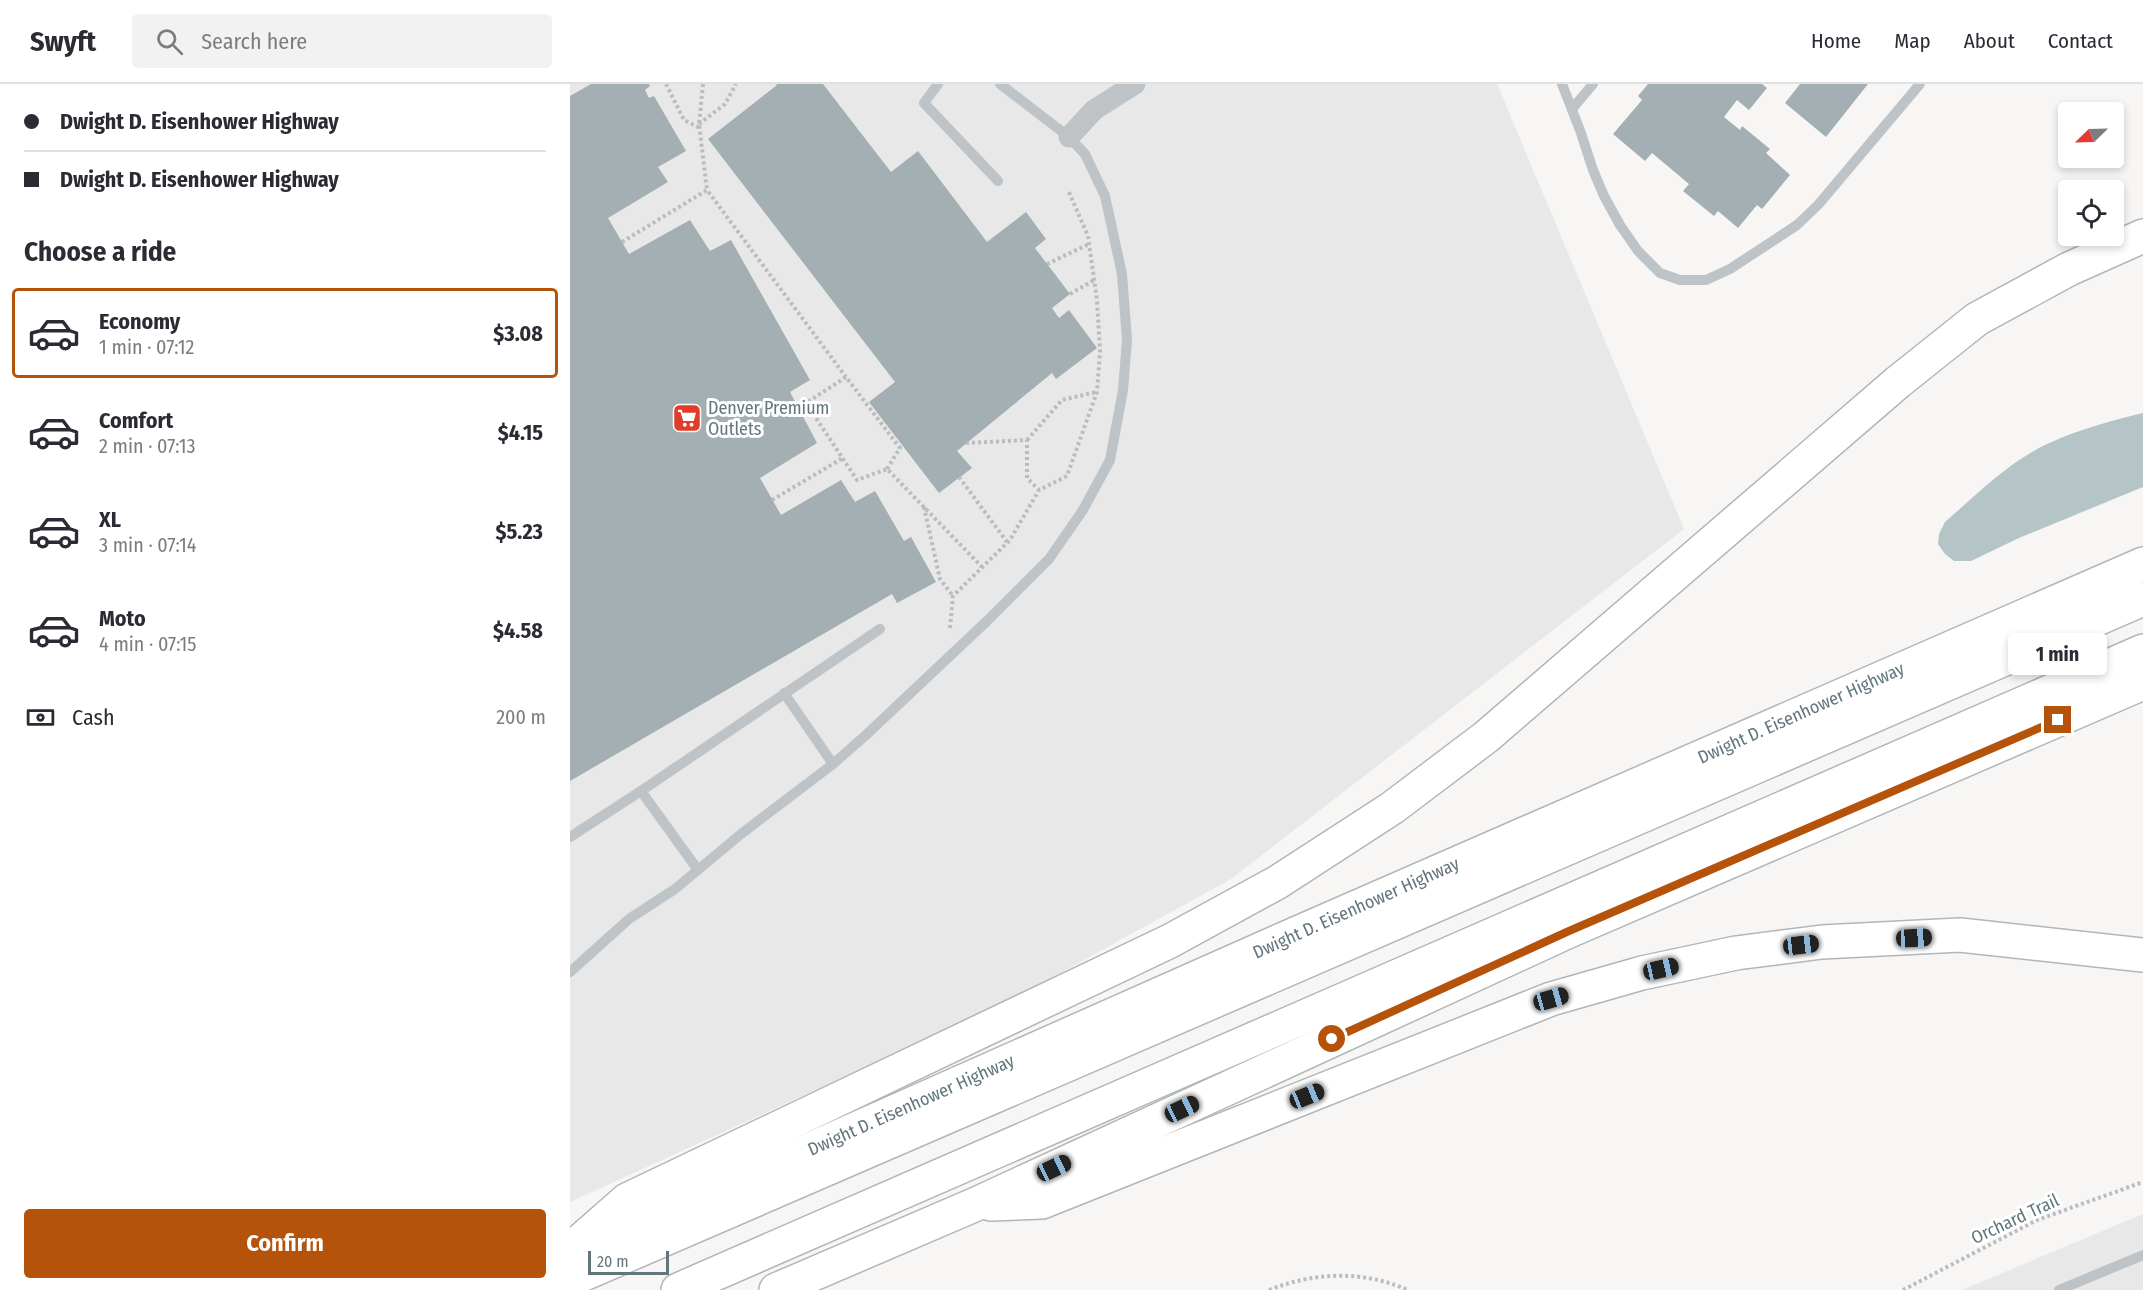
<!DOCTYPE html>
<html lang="en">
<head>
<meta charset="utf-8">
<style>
	:root { --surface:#fff; --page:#f2f2f3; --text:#2b2b33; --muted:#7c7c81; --line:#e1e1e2; --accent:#b45309 }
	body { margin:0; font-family:"Fira Sans Condensed",sans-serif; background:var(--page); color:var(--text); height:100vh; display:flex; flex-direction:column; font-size:22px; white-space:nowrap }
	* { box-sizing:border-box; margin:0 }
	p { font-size:20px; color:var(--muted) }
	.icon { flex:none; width:33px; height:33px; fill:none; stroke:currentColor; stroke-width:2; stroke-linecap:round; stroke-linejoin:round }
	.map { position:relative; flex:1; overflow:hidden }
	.panel { display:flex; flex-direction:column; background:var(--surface); width:570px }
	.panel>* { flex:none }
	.banner { display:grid; align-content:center; height:132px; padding:0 24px; background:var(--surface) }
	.needle { width:39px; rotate:247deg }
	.tools { position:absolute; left:1488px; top:18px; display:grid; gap:12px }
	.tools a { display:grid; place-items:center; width:66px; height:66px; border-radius:6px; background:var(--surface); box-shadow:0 3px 9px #0003; font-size:30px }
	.scale { position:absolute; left:18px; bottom:15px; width:81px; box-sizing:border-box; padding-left:6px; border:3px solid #62767e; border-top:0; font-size:16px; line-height:21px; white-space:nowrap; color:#62767e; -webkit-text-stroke:4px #fff; paint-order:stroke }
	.end { position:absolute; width:27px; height:27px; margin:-14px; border:8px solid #b45309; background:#fff; box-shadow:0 0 0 3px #fff }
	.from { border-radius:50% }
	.bubble { position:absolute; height:42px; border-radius:6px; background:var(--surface); box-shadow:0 3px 9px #0003; font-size:20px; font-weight:700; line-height:42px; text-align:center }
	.car { position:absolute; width:18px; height:36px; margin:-18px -9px; border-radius:8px; box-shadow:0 0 4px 2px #0007; background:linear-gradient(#222 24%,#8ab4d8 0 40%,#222 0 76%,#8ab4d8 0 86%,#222 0) }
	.banner b { display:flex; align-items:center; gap:21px; height:57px; font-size:22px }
	.banner b+b { border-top:2px solid var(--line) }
	.banner i { width:15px; height:15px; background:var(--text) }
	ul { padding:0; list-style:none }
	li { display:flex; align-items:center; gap:18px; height:90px; margin:0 12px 9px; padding:0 12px; border:3px solid transparent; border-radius:6px }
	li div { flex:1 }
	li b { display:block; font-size:22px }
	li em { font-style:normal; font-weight:700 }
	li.selected { border-color:var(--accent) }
	li>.icon { width:54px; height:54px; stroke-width:1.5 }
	h2 { padding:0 24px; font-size:27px; line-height:72px }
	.pay { display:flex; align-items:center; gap:15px; height:66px; padding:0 24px; font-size:22px }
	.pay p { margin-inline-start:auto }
	.action { display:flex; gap:12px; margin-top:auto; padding:12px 24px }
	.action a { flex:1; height:69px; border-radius:6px; background:var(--accent); color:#fff; font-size:24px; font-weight:700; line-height:69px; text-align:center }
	header { display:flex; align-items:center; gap:36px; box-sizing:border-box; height:84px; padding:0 30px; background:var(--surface); border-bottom:2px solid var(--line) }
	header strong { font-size:28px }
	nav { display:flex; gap:33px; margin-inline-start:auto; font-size:21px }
	.search { width:420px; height:54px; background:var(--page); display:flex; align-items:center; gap:15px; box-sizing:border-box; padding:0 21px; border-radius:6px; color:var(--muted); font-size:22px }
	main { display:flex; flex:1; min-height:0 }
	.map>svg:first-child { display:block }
	.built { fill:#e7e8e7 }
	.water { fill:#b5c4c6 }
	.building { fill:#a4afb3 }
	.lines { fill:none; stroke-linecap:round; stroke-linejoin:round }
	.motorway-casing { stroke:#b1b6b9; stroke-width:36 }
	.path { stroke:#babdbf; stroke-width:4; stroke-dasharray:3 3; stroke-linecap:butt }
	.service { stroke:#bdc3c6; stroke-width:10 }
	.minor { stroke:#bdc3c6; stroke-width:21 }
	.motorway { stroke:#fff; stroke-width:33 }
	.route { stroke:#b45309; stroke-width:8 }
	.labels { text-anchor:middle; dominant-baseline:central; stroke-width:6; stroke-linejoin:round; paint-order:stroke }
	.poi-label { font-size:18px; fill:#62767e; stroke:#fff; text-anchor:start }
	.street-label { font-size:18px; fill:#62767e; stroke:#fff }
</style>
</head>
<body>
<header>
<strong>Swyft</strong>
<div class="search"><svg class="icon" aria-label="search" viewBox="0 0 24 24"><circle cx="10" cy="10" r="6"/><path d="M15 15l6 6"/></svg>Search here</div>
<nav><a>Home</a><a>Map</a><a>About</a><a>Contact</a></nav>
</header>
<main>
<section class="panel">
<div class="banner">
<b><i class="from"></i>Dwight D. Eisenhower Highway</b>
<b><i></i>Dwight D. Eisenhower Highway</b>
</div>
<h2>Choose a ride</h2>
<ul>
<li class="selected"><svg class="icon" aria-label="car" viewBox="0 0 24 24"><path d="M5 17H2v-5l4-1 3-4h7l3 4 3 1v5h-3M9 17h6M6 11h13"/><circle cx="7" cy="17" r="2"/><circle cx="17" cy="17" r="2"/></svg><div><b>Economy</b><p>1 min · 07:12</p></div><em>$3.08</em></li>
<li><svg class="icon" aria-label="car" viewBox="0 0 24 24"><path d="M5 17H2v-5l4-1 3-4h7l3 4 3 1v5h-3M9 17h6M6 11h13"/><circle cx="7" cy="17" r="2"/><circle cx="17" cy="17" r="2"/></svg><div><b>Comfort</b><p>2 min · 07:13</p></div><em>$4.15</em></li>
<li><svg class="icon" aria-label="car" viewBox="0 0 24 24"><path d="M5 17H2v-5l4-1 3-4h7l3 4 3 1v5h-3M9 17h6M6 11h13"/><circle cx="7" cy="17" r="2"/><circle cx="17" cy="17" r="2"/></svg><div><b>XL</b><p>3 min · 07:14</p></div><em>$5.23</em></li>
<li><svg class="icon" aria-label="car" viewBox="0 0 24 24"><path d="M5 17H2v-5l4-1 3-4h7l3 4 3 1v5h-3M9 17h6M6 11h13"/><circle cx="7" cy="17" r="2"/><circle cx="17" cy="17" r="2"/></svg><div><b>Moto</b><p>4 min · 07:15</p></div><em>$4.58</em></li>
</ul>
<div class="pay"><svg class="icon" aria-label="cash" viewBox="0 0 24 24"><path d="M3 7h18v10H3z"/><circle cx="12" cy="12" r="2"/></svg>Cash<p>200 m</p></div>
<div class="action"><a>Confirm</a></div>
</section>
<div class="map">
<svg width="1573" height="1206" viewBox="0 0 1573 1206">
	<rect width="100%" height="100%" fill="#f7f6f4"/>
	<!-- built -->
	<g class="built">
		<polygon points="0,0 927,0 1114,445 661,795 436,919 0,1118"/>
		<polygon points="1573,1130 1573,1206 1392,1206"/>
	</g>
	<!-- water -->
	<path class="water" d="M1573,329V403L1449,454L1401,477H1384L1375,470L1368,460L1369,450L1375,438C1406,411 1438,379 1475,361C1506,346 1540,337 1573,329Z"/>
	<!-- building -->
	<g class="building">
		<polygon points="21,0 79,0 80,2 75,6 79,14 84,12 116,67 88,83 98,98 38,134 59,170 120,136 140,167 161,156 240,296 220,308 247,359 190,394 211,431 271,396 285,418 305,407 334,457 341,453 366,498 327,519 322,510 0,697 0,12"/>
		<polygon points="206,0 253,0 321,88 348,67 417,158 456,128 476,155 465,164 500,210 482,224 489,234 499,226 527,264 486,295 482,289 387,367 402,384 369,409 299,318 325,298 138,55 207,1"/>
		<polygon points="1078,0 1192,0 1197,4 1179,26 1167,16 1154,33 1170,46 1172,42 1200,65 1196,69 1220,91 1192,125 1187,121 1168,144 1148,127 1144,132 1113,107 1119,100 1082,69 1075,77 1043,50 1072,16 1068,12"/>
		<polygon points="1230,0 1298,0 1256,53 1215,19"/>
	</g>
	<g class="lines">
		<!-- motorway casing -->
		<g class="motorway-casing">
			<g id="motorway">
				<polyline points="421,1120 472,1118 981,915 1072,889 1166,869 1252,858 1390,851 1573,871"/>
				<polyline points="15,1165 716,854 1573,480"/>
				<polyline points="0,1166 57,1116 600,857 708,798 822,724 916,653 1328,298 1407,235 1499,185 1573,152"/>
				<polyline points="0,1196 1573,515"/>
				<polyline points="108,1206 1573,567"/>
				<polyline points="206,1206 404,1121 999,847 1573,599"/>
			</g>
		</g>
		<!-- path -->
		<g class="path">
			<polyline points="96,0 114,36 130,44"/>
			<polyline points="133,0 129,40 137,106"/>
			<polyline points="129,40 155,20 166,0"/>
			<polyline points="52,158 137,106 276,293"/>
			<polyline points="477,180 519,160"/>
			<polyline points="500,210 524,196"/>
			<polyline points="457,356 492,316 526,308"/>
			<polyline points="396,359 457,356 457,394 469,406"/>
			<polyline points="317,385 330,364 276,293 236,319 287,396 317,385 412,483"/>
			<polyline points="389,393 437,458"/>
			<polyline points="202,416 273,374"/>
			<polyline points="354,423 370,495 383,512"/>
			<polyline points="380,544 383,512 440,456 469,406 497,392 527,308 530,267 527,216 518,152 498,106"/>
			<path d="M699,1206C745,1188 792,1186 838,1206"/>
			<polyline points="1333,1206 1467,1136 1573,1098"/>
		</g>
		<!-- service -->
		<g class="service">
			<polyline points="368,0 354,19 428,97"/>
			<polyline points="992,0 1011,49 1023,86 1034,112 1050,141 1068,167 1090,189 1110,196 1136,196 1160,185 1227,141 1248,121 1350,0"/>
			<polyline points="1002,25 1023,0"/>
			<polyline points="214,609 263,680"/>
			<polyline points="71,707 128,786"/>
			<polyline points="0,753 71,707 310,545"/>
			<polyline points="0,888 59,835 105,805 171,750 263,680 296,651 417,537 479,475 513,426 540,376 553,306 557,256 552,190 535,112 515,70 499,53 430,0"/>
			<polyline points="1489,1206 1573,1171"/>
		</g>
		<!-- minor -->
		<polyline class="minor" points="499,53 524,26 565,0"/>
		<!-- motorway -->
		<use href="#motorway" class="motorway"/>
	</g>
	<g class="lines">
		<!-- route -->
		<polyline class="route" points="762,955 999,847 1488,636"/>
	</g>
	<!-- icons -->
	<defs>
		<g id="supermarket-square" transform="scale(1.5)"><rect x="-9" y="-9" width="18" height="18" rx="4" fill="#e13b29" stroke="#fff"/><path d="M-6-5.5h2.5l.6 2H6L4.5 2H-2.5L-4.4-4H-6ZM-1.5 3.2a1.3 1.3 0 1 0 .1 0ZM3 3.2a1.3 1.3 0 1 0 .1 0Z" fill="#fff"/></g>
	</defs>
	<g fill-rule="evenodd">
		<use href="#supermarket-square" x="117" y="334"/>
	</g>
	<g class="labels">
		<!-- poi labels -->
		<g class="poi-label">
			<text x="138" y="324">Denver Premium<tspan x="138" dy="21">Outlets</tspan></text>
		</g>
		<!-- street labels -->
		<g class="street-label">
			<text transform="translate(1231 629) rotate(-24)">Dwight D. Eisenhower Highway</text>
			<text transform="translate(786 824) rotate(-24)">Dwight D. Eisenhower Highway</text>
			<text transform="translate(341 1021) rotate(-24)">Dwight D. Eisenhower Highway</text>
			<text transform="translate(1445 1135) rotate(-25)">Orchard Trail</text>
		</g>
	</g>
</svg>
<div class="tools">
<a><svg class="needle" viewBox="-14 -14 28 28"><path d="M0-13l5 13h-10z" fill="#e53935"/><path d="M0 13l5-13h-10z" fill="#7c7c81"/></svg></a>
<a><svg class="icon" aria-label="locate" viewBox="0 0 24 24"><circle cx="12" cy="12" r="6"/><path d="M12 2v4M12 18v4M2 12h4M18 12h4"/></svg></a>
</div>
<div class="scale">20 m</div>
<i class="end from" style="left:762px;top:955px"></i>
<i class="end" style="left:1488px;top:636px"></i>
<div class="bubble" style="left:1438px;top:549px;width:99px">1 min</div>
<i class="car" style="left:1344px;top:854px;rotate:87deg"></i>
<i class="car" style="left:1231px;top:861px;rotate:83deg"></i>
<i class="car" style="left:1091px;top:885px;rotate:77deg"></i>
<i class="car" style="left:981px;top:915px;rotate:74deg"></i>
<i class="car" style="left:737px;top:1012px;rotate:68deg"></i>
<i class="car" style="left:612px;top:1025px;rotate:65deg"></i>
<i class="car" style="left:484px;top:1084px;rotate:65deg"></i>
</div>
</main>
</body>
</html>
